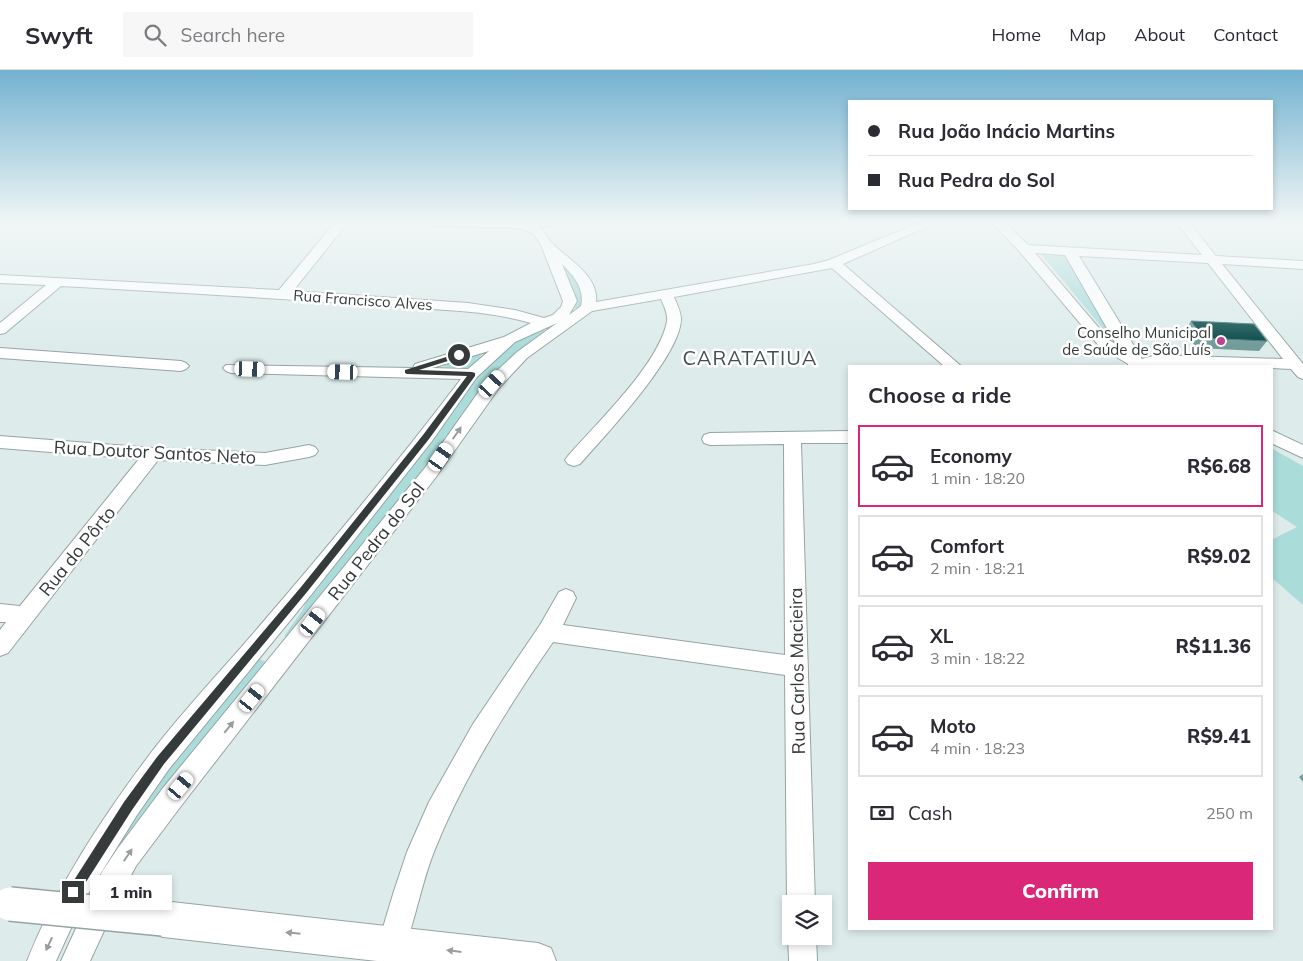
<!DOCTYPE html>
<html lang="en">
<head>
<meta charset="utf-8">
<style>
	:root { --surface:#fff; --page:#f7f7f7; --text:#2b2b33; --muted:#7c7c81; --line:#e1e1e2; --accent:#db2777 }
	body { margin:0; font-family:Mulish,sans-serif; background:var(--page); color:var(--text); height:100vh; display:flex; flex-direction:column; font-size:19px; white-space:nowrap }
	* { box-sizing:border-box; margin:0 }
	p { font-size:16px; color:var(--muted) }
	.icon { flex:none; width:28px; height:28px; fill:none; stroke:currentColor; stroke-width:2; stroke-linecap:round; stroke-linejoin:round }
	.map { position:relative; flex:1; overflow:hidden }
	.sheet { position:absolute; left:848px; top:295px; width:425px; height:565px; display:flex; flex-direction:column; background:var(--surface); border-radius:0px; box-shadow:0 2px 8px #0003 }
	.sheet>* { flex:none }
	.banner { position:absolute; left:848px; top:30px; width:425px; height:110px; border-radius:0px; box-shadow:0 2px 8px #0003; display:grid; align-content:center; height:110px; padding:0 20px; background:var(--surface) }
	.buttons { position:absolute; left:782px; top:825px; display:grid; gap:10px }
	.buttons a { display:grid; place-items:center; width:50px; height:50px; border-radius:0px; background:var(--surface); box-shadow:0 2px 8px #0003; font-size:25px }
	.end { position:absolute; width:22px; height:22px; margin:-11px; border:6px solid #353b3b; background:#fff; box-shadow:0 0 0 2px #fff }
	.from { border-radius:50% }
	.bubble { position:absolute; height:35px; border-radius:0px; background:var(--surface); box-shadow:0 2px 8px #0003; font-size:16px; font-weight:800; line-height:35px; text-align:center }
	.car { position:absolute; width:15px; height:30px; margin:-15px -8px; border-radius:6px; box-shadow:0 0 4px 1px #0007; background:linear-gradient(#fff 24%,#345 0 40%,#fff 0 76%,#345 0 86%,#fff 0) }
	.banner b { display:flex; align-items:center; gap:18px; height:48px; font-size:19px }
	.banner b+b { border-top:1px solid var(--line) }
	.banner i { width:12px; height:12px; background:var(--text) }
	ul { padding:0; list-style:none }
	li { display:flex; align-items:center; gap:15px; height:82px; margin:0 10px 8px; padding:0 10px; border:2px solid var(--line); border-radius:0px }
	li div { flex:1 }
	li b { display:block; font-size:19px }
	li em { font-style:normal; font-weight:800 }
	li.active { border-color:var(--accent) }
	li>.icon { width:45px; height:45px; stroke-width:1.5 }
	h2 { padding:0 20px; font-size:22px; line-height:60px }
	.pay { display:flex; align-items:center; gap:12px; height:55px; padding:0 20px; font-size:19px }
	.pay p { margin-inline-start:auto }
	.primary-button { display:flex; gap:10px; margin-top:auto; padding:10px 20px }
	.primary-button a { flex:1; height:58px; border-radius:0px; background:var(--accent); color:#fff; font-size:20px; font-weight:800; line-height:58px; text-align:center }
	header { display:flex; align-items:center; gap:30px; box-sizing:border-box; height:70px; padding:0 25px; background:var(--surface); border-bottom:1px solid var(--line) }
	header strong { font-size:24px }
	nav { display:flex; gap:28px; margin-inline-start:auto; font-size:18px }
	.search { width:350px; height:45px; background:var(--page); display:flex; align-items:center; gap:12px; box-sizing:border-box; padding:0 18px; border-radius:0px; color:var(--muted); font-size:19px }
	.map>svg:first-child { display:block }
	.green { fill:#aadcda }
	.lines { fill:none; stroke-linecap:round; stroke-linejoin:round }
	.minor-casing { stroke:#96a4a3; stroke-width:2 }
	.major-casing { stroke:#96a4a3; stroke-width:2 }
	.minor { fill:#fff; fill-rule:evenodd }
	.major { fill:#fff; fill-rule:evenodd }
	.major-bridge-casing { stroke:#96a4a3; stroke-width:36; stroke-linecap:butt }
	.major-bridge { stroke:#fff; stroke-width:33 }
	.wall { fill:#729b9a }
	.building { fill:#084a49; stroke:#487b7a }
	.oneway { fill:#9a9d9d }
	.route { fill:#353b3b }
	.poi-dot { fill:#bd4294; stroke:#fff; stroke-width:2 }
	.labels { text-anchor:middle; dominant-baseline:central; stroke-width:5; stroke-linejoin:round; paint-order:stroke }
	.far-street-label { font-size:15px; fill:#353b3b; stroke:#fff }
	.far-poi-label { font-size:15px; fill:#353b3b; stroke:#fff; text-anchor:end }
	.street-label { font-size:18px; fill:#353b3b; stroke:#fff }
	.quarter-label { font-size:20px; letter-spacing:1px; fill:#434f4f; stroke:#fff }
</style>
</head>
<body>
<header>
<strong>Swyft</strong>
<div class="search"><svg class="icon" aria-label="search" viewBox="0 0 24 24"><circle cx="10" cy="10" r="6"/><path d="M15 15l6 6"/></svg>Search here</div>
<nav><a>Home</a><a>Map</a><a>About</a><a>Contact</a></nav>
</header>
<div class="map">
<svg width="1303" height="891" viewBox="0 0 1303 891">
	<rect width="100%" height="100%" fill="#ddeceb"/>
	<!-- green -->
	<g class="green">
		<polygon points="1041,184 1067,185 1114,272"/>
		<polygon points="560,192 578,209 586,233 578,240 574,237 576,229 574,224 557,193"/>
		<path d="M540,259L546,261L485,316L397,433L285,570V565L302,541L307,530L477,308C495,286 515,270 540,259Z"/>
		<polygon points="481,282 482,284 472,298 467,300 442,296"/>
		<polygon points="1271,378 1303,396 1303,535 1271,507 1271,470 1297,457 1271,440"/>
		<polygon points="260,589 269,594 108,800 97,799 156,711 256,591"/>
	</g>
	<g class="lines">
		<!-- minor casing -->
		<g class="minor-casing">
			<g id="minor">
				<path d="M336,151H349L293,221L468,233L515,240L544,248L553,245L561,237L563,231L541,175L533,163L518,158L419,155L413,151H568L562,155L538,156C545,160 547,169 553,174C569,190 599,206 596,232L814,194L829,190L923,151H940L843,194L961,296H944L832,198L674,227C677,234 681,242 681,249C681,285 605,366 580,394L574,396L568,394L565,390L568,386C596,354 660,293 667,251C668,244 664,236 661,229L592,241L527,288L499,318L436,407L181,736L136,796L122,822L90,891H61L102,802L118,778L163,718L424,399L487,310L517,282L557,253L515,272L477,307L432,371L311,525L169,699L137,745L83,832L56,891H27C57,816 102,748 150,684C185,638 226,596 263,552C331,473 398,392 461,309L231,303L226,301L223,298L226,295L413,298L415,294L504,267L531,253C483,239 433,240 384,236C276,228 169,222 61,216L5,263L0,264V253L46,215L0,213V205L279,220ZM562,194C574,206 585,219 581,236L569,245L577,231ZM489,281L468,299L432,298Z"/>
				<path d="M990,151H1003L1028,175L1202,185L1175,151H1188L1216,186L1303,191V199L1222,194L1303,294V309L1298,307L1291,299L1271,298V296L1157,295L1128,296V294L1100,277L1020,182ZM1035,183L1065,185L1116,274L1110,271ZM1079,186L1208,193L1283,289L1156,285L1142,289Z"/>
				<polygon points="0,278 181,291 186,293 189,296 186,299 181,301 0,288"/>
				<polygon points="1271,360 1303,375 1303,388 1271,373"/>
				<path d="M849,361V373H801L815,834H791V844L787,834L785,605L553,572C508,637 465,705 435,779C421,813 416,850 402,884L392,888L382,884L378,874L394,821L407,782L429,732L473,654L540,555L559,522L566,519L573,522L576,528L563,555L785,585L784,374L710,375L704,373L702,369L704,365L710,363Z"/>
				<polygon points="0,366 153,378 265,383 309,375 315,377 318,381 315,385 309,387 265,395 158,390 8,583 0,586 0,560 6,552 0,552 0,534 20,536 139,389 0,378"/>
				<polygon points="791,858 791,866 816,866 817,891 789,891 788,866"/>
			</g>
		</g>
		<!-- major casing -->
		<g class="major-casing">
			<polygon id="major" points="163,831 538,873 551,878 556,891 377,891 163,867 150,862 145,849 150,836"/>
		</g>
		<!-- minor -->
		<use href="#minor" class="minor"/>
		<!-- major -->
		<use href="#major" class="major"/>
		<!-- major-bridge casing -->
		<g class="major-bridge-casing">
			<polyline id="major-bridge" points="10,834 163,849"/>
		</g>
		<!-- major-bridge -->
		<use href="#major-bridge" class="major-bridge"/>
	</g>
	<!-- wall -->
	<g class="wall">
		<polygon points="1191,251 1267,271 1259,281 1196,278 1185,261"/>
		<polygon points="1303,704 1303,712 1299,707"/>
	</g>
	<!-- building -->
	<polygon class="building" points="1191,251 1254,254 1267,271 1203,268"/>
	<!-- one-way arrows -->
	<defs><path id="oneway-solid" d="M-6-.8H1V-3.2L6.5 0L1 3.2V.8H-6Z" transform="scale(1.25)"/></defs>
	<g class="oneway">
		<use href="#oneway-solid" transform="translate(457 363) rotate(-55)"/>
		<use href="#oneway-solid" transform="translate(229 657) rotate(-51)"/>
		<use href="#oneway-solid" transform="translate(128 785) rotate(-56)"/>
		<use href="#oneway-solid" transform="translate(293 863) rotate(-174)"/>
		<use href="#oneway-solid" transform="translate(49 874) rotate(115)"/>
		<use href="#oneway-solid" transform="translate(454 881) rotate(-173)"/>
	</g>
	<!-- sky -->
	<linearGradient id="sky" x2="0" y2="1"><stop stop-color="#73b2d0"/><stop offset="0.55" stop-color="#f0f6f6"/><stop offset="1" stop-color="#f0f6f6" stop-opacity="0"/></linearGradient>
	<rect width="1303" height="276" fill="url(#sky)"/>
	<!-- route -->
	<polygon class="route" points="459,283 461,284 461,287 419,300 472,302 475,303 475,306 429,369 307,522 164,694 132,740 77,826 73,828 69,826 67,822 69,818 124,732 157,687 301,517 423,365 467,306 407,304 405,303 405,300"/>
	<!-- markers -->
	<circle class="poi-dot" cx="1221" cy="271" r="5"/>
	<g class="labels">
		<!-- far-street labels -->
		<g class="far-street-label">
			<text transform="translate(363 230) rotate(4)">Rua Francisco Alves</text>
		</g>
		<!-- far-poi labels -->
		<g class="far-poi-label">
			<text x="1211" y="262">Conselho Municipal<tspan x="1211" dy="17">de Saúde de São Luís</tspan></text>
		</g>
		<!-- street labels -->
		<g class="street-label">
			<text transform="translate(155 382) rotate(3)">Rua Doutor Santos Neto</text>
			<text transform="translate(376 471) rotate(-52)">Rua Pedra do Sol</text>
			<text transform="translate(77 481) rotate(-51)">Rua do Pôrto</text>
			<text transform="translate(797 601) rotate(-91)">Rua Carlos Macieira</text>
		</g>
		<!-- quarter labels -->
		<g class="quarter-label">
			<text x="750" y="287">CARATATIUA</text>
		</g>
	</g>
</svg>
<div class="buttons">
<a><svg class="icon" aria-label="layers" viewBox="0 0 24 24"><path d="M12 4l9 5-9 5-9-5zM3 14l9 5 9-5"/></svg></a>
</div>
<i class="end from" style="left:459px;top:285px"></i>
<i class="end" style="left:73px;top:822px"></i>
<div class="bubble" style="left:90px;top:805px;width:82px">1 min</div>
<i class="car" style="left:250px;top:299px;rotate:92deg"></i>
<i class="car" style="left:343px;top:302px;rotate:272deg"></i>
<i class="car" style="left:492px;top:314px;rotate:42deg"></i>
<i class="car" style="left:441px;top:387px;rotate:35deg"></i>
<i class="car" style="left:313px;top:552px;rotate:38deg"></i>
<i class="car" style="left:252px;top:628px;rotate:39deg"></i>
<i class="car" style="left:181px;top:716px;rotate:40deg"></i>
<div class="banner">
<b><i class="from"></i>Rua João Inácio Martins</b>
<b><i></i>Rua Pedra do Sol</b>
</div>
<section class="sheet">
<h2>Choose a ride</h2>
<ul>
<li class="active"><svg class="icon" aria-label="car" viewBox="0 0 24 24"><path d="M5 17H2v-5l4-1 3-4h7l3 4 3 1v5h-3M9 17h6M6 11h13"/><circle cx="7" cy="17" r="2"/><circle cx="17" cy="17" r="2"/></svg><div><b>Economy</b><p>1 min · 18:20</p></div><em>R$6.68</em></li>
<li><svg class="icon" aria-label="car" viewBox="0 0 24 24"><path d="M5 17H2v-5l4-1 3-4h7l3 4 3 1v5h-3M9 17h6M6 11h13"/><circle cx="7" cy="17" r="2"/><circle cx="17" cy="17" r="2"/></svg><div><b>Comfort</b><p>2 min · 18:21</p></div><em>R$9.02</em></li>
<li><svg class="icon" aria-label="car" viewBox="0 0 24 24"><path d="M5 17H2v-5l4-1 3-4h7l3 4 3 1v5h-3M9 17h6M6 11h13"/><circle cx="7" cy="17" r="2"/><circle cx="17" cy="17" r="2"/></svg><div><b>XL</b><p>3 min · 18:22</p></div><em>R$11.36</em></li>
<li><svg class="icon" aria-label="car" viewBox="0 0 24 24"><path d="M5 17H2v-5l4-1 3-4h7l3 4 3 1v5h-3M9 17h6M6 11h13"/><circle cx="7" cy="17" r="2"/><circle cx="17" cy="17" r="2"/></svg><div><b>Moto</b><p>4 min · 18:23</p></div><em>R$9.41</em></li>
</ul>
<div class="pay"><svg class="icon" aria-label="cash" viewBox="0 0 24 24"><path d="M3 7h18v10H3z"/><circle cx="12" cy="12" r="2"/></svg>Cash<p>250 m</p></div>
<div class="primary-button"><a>Confirm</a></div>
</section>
</div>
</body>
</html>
